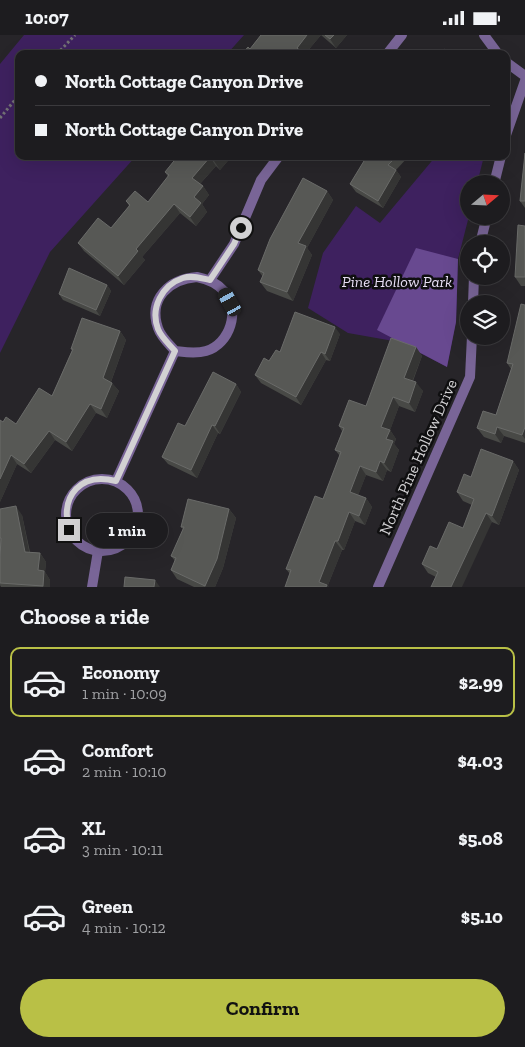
<!DOCTYPE html>
<html lang="en">
<head>
<meta charset="utf-8">
<style>
	:root { --surface:#1d1c1f; --page:#2a292c; --text:#f1f3f6; --muted:#a0a1a4; --line:#3b3a3d; --accent:#b9c046 }
	body { margin:0; font-family:"Zilla Slab",serif; background:var(--page); color:var(--text); height:100vh; display:flex; flex-direction:column; font-size:19px; white-space:nowrap }
	* { box-sizing:border-box; margin:0 }
	p { font-size:16px; color:var(--muted) }
	.icon { flex:none; width:28px; height:28px; fill:none; stroke:currentColor; stroke-width:2; stroke-linecap:round; stroke-linejoin:round }
	.map { position:relative; height:552px; overflow:hidden }
	.sheet { display:flex; flex-direction:column; background:var(--surface); flex:1 }
	.sheet>* { flex:none }
	.banner { position:absolute; left:15px; top:15px; width:495px; height:110px; border-radius:10px; box-shadow:0 5px 20px #0002,0 0 0 1px var(--line); display:grid; align-content:center; height:110px; padding:0 20px; background:var(--surface) }
	.needle { width:32px; rotate:71deg }
	.controls { position:absolute; left:460px; top:140px; display:grid; gap:10px }
	.controls a { display:grid; place-items:center; width:50px; height:50px; border-radius:50%; background:var(--surface); box-shadow:0 5px 20px #0002,0 0 0 1px var(--line); font-size:25px }
	.end { position:absolute; width:22px; height:22px; margin:-11px; border:6px solid #d2d1d3; background:#111; box-shadow:0 0 0 2px #111 }
	.from { border-radius:50% }
	.bubble { position:absolute; height:35px; border-radius:18px; background:var(--surface); box-shadow:0 5px 20px #0002,0 0 0 1px var(--line); font-size:16px; font-weight:800; line-height:35px; text-align:center }
	.car { position:absolute; width:15px; height:30px; margin:-15px -8px; border-radius:6px; box-shadow:0 0 4px 1px #0007; background:linear-gradient(#222 24%,#8ab4d8 0 40%,#222 0 76%,#8ab4d8 0 86%,#222 0) }
	.banner b { display:flex; align-items:center; gap:18px; height:48px; font-size:19px }
	.banner b+b { border-top:1px solid var(--line) }
	.banner i { width:12px; height:12px; background:var(--text) }
	ul { padding:0; list-style:none }
	li { display:flex; align-items:center; gap:15px; height:70px; margin:0 10px 8px; padding:0 10px; border:2px solid transparent; border-radius:10px }
	li div { flex:1 }
	li b { display:block; font-size:19px }
	li em { font-style:normal; font-weight:800 }
	li.active { border-color:var(--accent) }
	li>.icon { width:45px; height:45px; stroke-width:1.5 }
	h2 { padding:0 20px; font-size:22px; line-height:60px }
	.primary-button { display:flex; gap:10px; margin-top:auto; padding:10px 20px }
	.primary-button a { flex:1; height:58px; border-radius:30px; background:var(--accent); color:#111; font-size:20px; font-weight:800; line-height:58px; text-align:center }
	.status { display:flex; justify-content:space-between; align-items:center; height:35px; padding:0 25px; background:var(--surface); direction:ltr }
	.status svg { height:14px; fill:currentColor }
	.map>svg:first-child { display:block }
	.green { fill:#3e215f }
	.water { fill:#684990 }
	.lines { fill:none; stroke-linecap:round; stroke-linejoin:round }
	.path { stroke:#737275; stroke-width:3; stroke-dasharray:2.5 2.5; stroke-linecap:butt }
	.street { stroke:#796597; stroke-width:10 }
	.wall { fill:#484946 }
	.shaded-wall { fill:#353534 }
	.building { fill:#575855; stroke:#6a6b69 }
	.route { stroke:#d2d1d3; stroke-width:6 }
	.labels { text-anchor:middle; dominant-baseline:central; stroke-width:5; stroke-linejoin:round; paint-order:stroke }
	.park-label { font-size:16px; font-style:italic; fill:#e7dff4; stroke:#0f0f10 }
	.street-label { font-size:16px; fill:#d2d1d3; stroke:#0f0f10 }
</style>
</head>
<body>
<div class="status"><b>10:07</b><svg viewBox="0 0 49 12"><path d="M0 12V9h3v3zM5 12V6h3v6zM10 12V3h3v9zM15 12V0h3v12zM26 1h20v11H26zM47 4h2v5h-2z"/></svg></div>
<div class="map">
<svg width="525" height="552" viewBox="0 0 525 552">
	<rect width="100%" height="100%" fill="#272529"/>
	<!-- green -->
	<g class="green">
		<polygon points="24,0 244,0 227,19 19,19 19,121 136,121 50,217 0,318 0,29"/>
		<polygon points="436,121 484,121 477,149 469,149 469,181 458,224 456,287 447,332 399,307 348,298 308,273 323,218 356,171 380,188"/>
	</g>
	<!-- water -->
	<polygon class="water" points="416,213 458,224 456,287 447,332 377,295"/>
	<g class="lines">
		<!-- path -->
		<g class="path">
			<polyline points="57,19 75,0"/>
			<polyline points="0,83 19,60"/>
		</g>
		<!-- street -->
		<g class="street">
			<polyline points="484,0 498,19"/>
			<polyline points="387,19 402,0"/>
			<polyline points="506,27 525,41"/>
			<polyline points="506,100 525,46"/>
			<polyline points="494,149 501,121"/>
			<polyline points="480,209 487,181"/>
			<path d="M197,242C207,244 217,248 224,256C241,275 230,309 206,316C195,319 185,317 175,316C169,309 161,302 158,293C148,264 169,244 197,242Z"/>
			<polyline points="210,245 234,209 261,145 279,121"/>
			<polyline points="473,269 474,241"/>
			<circle cx="102" cy="480" r="36"/>
			<polyline points="116,446 175,316"/>
			<polyline points="92,552 98,516"/>
			<polyline points="378,552 470,342 472,301"/>
		</g>
	</g>
	<!-- wall -->
	<g class="wall">
		<polygon points="261,0 347,0 336,13 321,0 305,19 242,19 250,14"/>
		<polygon points="525,118 525,173 520,166"/>
		<polygon points="178,121 232,121 220,135 216,131 200,149 203,151 209,160 202,169 207,177 196,191 180,178 142,222 145,225 124,250 84,216 78,208 111,193 129,171 126,166 148,167 168,142 165,137"/>
		<polygon points="367,121 409,121 396,135 401,142 383,173 356,157 350,149"/>
		<polygon points="327,156 333,165 307,213 312,220 293,266 267,256 260,247 263,242 258,235"/>
		<polygon points="525,191 525,251 521,251 515,242"/>
		<polygon points="107,250 111,256 100,281 63,265 59,259"/>
		<polygon points="525,270 525,408 504,401 501,408 484,402 477,393 496,380 511,334 507,328"/>
		<polygon points="120,296 126,305 111,347 119,356 107,383 96,378 72,416 55,405 31,438 17,429 0,467 3,387 16,389 52,361 72,315 71,314"/>
		<polygon points="340,299 330,326 326,325 301,370 261,348 255,340 280,317"/>
		<polygon points="416,312 422,321 413,346 423,356 415,377 399,371 390,395 396,404 394,409 399,415 391,437 387,435 383,446 366,440 358,460 366,463 372,472 365,490 355,486 344,515 342,515 328,550 290,539 286,534 323,464 340,421 335,415 342,396 339,391 366,371"/>
		<polygon points="236,349 241,357 220,399 218,398 197,443 168,429 162,422 185,391"/>
		<polygon points="513,426 519,435 499,490 492,487 436,542 428,538 422,529 437,514 463,493 472,470 463,466 457,457 471,442"/>
		<polygon points="0,474 22,480 30,517 40,518 46,527 45,537 50,545 50,552 1,552 0,550 1,513 0,514"/>
		<polygon points="229,474 236,483 223,533 215,552 194,552 177,544 171,535 175,526 171,521 183,494 181,492"/>
	</g>
	<!-- shaded-wall -->
	<g class="shaded-wall">
		<polygon points="307,0 321,0 305,19 300,19 297,13"/>
		<polygon points="334,0 347,0 336,13 330,4"/>
		<polygon points="219,121 232,121 220,135 214,126"/>
		<polygon points="210,122 216,131 198,151 192,143"/>
		<polygon points="396,135 401,142 383,173 378,166"/>
		<polygon points="203,151 209,160 202,169 207,177 196,191 190,182 194,162"/>
		<polygon points="327,156 333,165 307,213 312,220 293,266 287,257 298,208"/>
		<polygon points="174,169 180,178 142,222 145,225 124,250 118,241 136,214"/>
		<polygon points="107,250 111,256 100,281 96,275"/>
		<polygon points="335,292 340,299 330,326 325,319"/>
		<polygon points="120,296 126,305 109,352 103,343"/>
		<polygon points="416,312 422,321 410,352 404,343"/>
		<polygon points="321,317 326,325 301,370 296,362"/>
		<polygon points="416,347 423,356 415,377 409,368"/>
		<polygon points="112,348 119,356 107,383 101,374"/>
		<polygon points="236,349 241,357 220,399 215,391"/>
		<polygon points="393,362 399,371 388,401 381,392"/>
		<polygon points="90,369 96,378 72,416 66,407"/>
		<polygon points="212,390 218,398 197,443 191,435"/>
		<polygon points="497,392 504,401 501,408 495,399"/>
		<polygon points="525,392 525,404 522,400"/>
		<polygon points="390,395 396,404 394,409 399,415 391,437 384,428 386,404"/>
		<polygon points="49,396 55,405 31,438 24,429"/>
		<polygon points="11,420 17,429 0,467 0,444"/>
		<polygon points="380,426 387,435 383,446 376,437"/>
		<polygon points="513,426 519,435 499,490 492,481"/>
		<polygon points="360,431 366,440 356,466 350,457"/>
		<polygon points="366,463 372,472 365,490 359,481"/>
		<polygon points="16,471 22,480 31,526 25,517"/>
		<polygon points="229,474 236,483 223,533 215,552 206,552 205,551"/>
		<polygon points="349,477 355,486 344,515 338,506"/>
		<polygon points="486,478 492,487 462,552 451,552"/>
		<polygon points="335,506 342,515 328,550 329,552 323,552 319,547"/>
		<polygon points="40,518 46,527 45,537 50,545 50,552 44,552 43,551 38,535"/>
		<polygon points="155,545 160,552 154,552"/>
	</g>
	<!-- building -->
	<g class="building">
		<polygon points="261,0 307,0 297,13 302,17 300,19 242,19 248,12 250,14"/>
		<polygon points="325,0 334,0 330,4"/>
		<polygon points="445,14 450,19 439,19"/>
		<polygon points="525,118 525,166 520,166"/>
		<polygon points="178,121 219,121 214,126 210,122 192,143 203,151 194,162 201,168 190,182 174,169 136,214 138,216 118,241 78,208 98,183 111,193 130,170 126,166 135,156 148,167 169,140 165,137"/>
		<polygon points="367,121 397,121 388,130 396,135 378,166 350,149"/>
		<polygon points="303,143 327,156 298,208 306,211 287,257 260,247 264,238 258,235 270,204"/>
		<polygon points="518,190 525,191 525,242 515,242"/>
		<polygon points="69,233 107,250 96,275 59,259"/>
		<polygon points="521,269 525,270 525,392 522,400 497,392 495,399 477,393 483,376 496,380 513,329 507,328"/>
		<polygon points="295,277 335,292 325,319 321,317 296,362 255,340 264,323 269,326 276,315 280,317"/>
		<polygon points="82,283 120,296 103,343 112,348 101,374 90,369 66,407 49,396 24,429 11,420 0,444 0,385 3,387 6,382 16,389 39,353 52,361 73,314 71,314"/>
		<polygon points="391,303 416,312 404,343 416,347 409,368 393,362 381,392 390,395 386,404 393,406 384,428 380,426 376,437 360,431 350,457 366,463 359,481 349,477 338,506 335,506 319,547 327,550 326,552 285,552 291,535 286,534 315,461 323,464 341,417 335,415 344,393 339,391 349,365 366,371"/>
		<polygon points="213,337 236,349 215,391 212,390 191,435 162,422 178,388 185,391"/>
		<polygon points="481,414 513,426 492,481 486,478 451,552 431,552 438,537 422,529 430,511 437,514 449,487 463,493 474,464 457,457 464,439 471,442"/>
		<polygon points="188,464 229,474 217,524 205,551 171,535 176,523 171,521 184,492 181,492"/>
		<polygon points="16,471 25,517 40,518 38,535 44,536 43,551 0,548 0,523 1,503 0,503 0,474"/>
		<polygon points="125,542 155,545 154,552 124,552"/>
	</g>
	<g class="lines">
		<!-- route -->
		<path class="route" d="M69,495C60,460 81,437 116,446L175,316C169,309 161,302 158,294C150,273 162,250 183,243C192,240 201,243 210,245L234,209L241,193"/>
	</g>
	<g class="labels">
		<!-- park labels -->
		<g class="park-label">
			<text x="397" y="246">Pine Hollow Park</text>
		</g>
		<!-- street labels -->
		<g class="street-label">
			<text transform="translate(418 422) rotate(-66)">North Pine Hollow Drive</text>
		</g>
	</g>
</svg>
<div class="controls">
<a><svg class="needle" viewBox="-14 -14 28 28"><path d="M0-13l5 13h-10z" fill="#e53935"/><path d="M0 13l5-13h-10z" fill="#a0a1a4"/></svg></a>
<a><svg class="icon" aria-label="locate" viewBox="0 0 24 24"><circle cx="12" cy="12" r="6"/><path d="M12 2v4M12 18v4M2 12h4M18 12h4"/></svg></a>
<a><svg class="icon" aria-label="layers" viewBox="0 0 24 24"><path d="M12 4l9 5-9 5-9-5zM3 14l9 5 9-5"/></svg></a>
</div>
<i class="end from" style="left:241px;top:193px"></i>
<i class="end" style="left:69px;top:495px"></i>
<div class="bubble" style="left:86px;top:478px;width:82px">1 min</div>
<i class="car" style="left:230px;top:267px;rotate:331deg"></i>
<div class="banner">
<b><i class="from"></i>North Cottage Canyon Drive</b>
<b><i></i>North Cottage Canyon Drive</b>
</div>
</div>
<section class="sheet">
<h2>Choose a ride</h2>
<ul>
<li class="active"><svg class="icon" aria-label="car" viewBox="0 0 24 24"><path d="M5 17H2v-5l4-1 3-4h7l3 4 3 1v5h-3M9 17h6M6 11h13"/><circle cx="7" cy="17" r="2"/><circle cx="17" cy="17" r="2"/></svg><div><b>Economy</b><p>1 min · 10:09</p></div><em>$2.99</em></li>
<li><svg class="icon" aria-label="car" viewBox="0 0 24 24"><path d="M5 17H2v-5l4-1 3-4h7l3 4 3 1v5h-3M9 17h6M6 11h13"/><circle cx="7" cy="17" r="2"/><circle cx="17" cy="17" r="2"/></svg><div><b>Comfort</b><p>2 min · 10:10</p></div><em>$4.03</em></li>
<li><svg class="icon" aria-label="car" viewBox="0 0 24 24"><path d="M5 17H2v-5l4-1 3-4h7l3 4 3 1v5h-3M9 17h6M6 11h13"/><circle cx="7" cy="17" r="2"/><circle cx="17" cy="17" r="2"/></svg><div><b>XL</b><p>3 min · 10:11</p></div><em>$5.08</em></li>
<li><svg class="icon" aria-label="car" viewBox="0 0 24 24"><path d="M5 17H2v-5l4-1 3-4h7l3 4 3 1v5h-3M9 17h6M6 11h13"/><circle cx="7" cy="17" r="2"/><circle cx="17" cy="17" r="2"/></svg><div><b>Green</b><p>4 min · 10:12</p></div><em>$5.10</em></li>
</ul>
<div class="primary-button"><a>Confirm</a></div>
</section>
</body>
</html>
